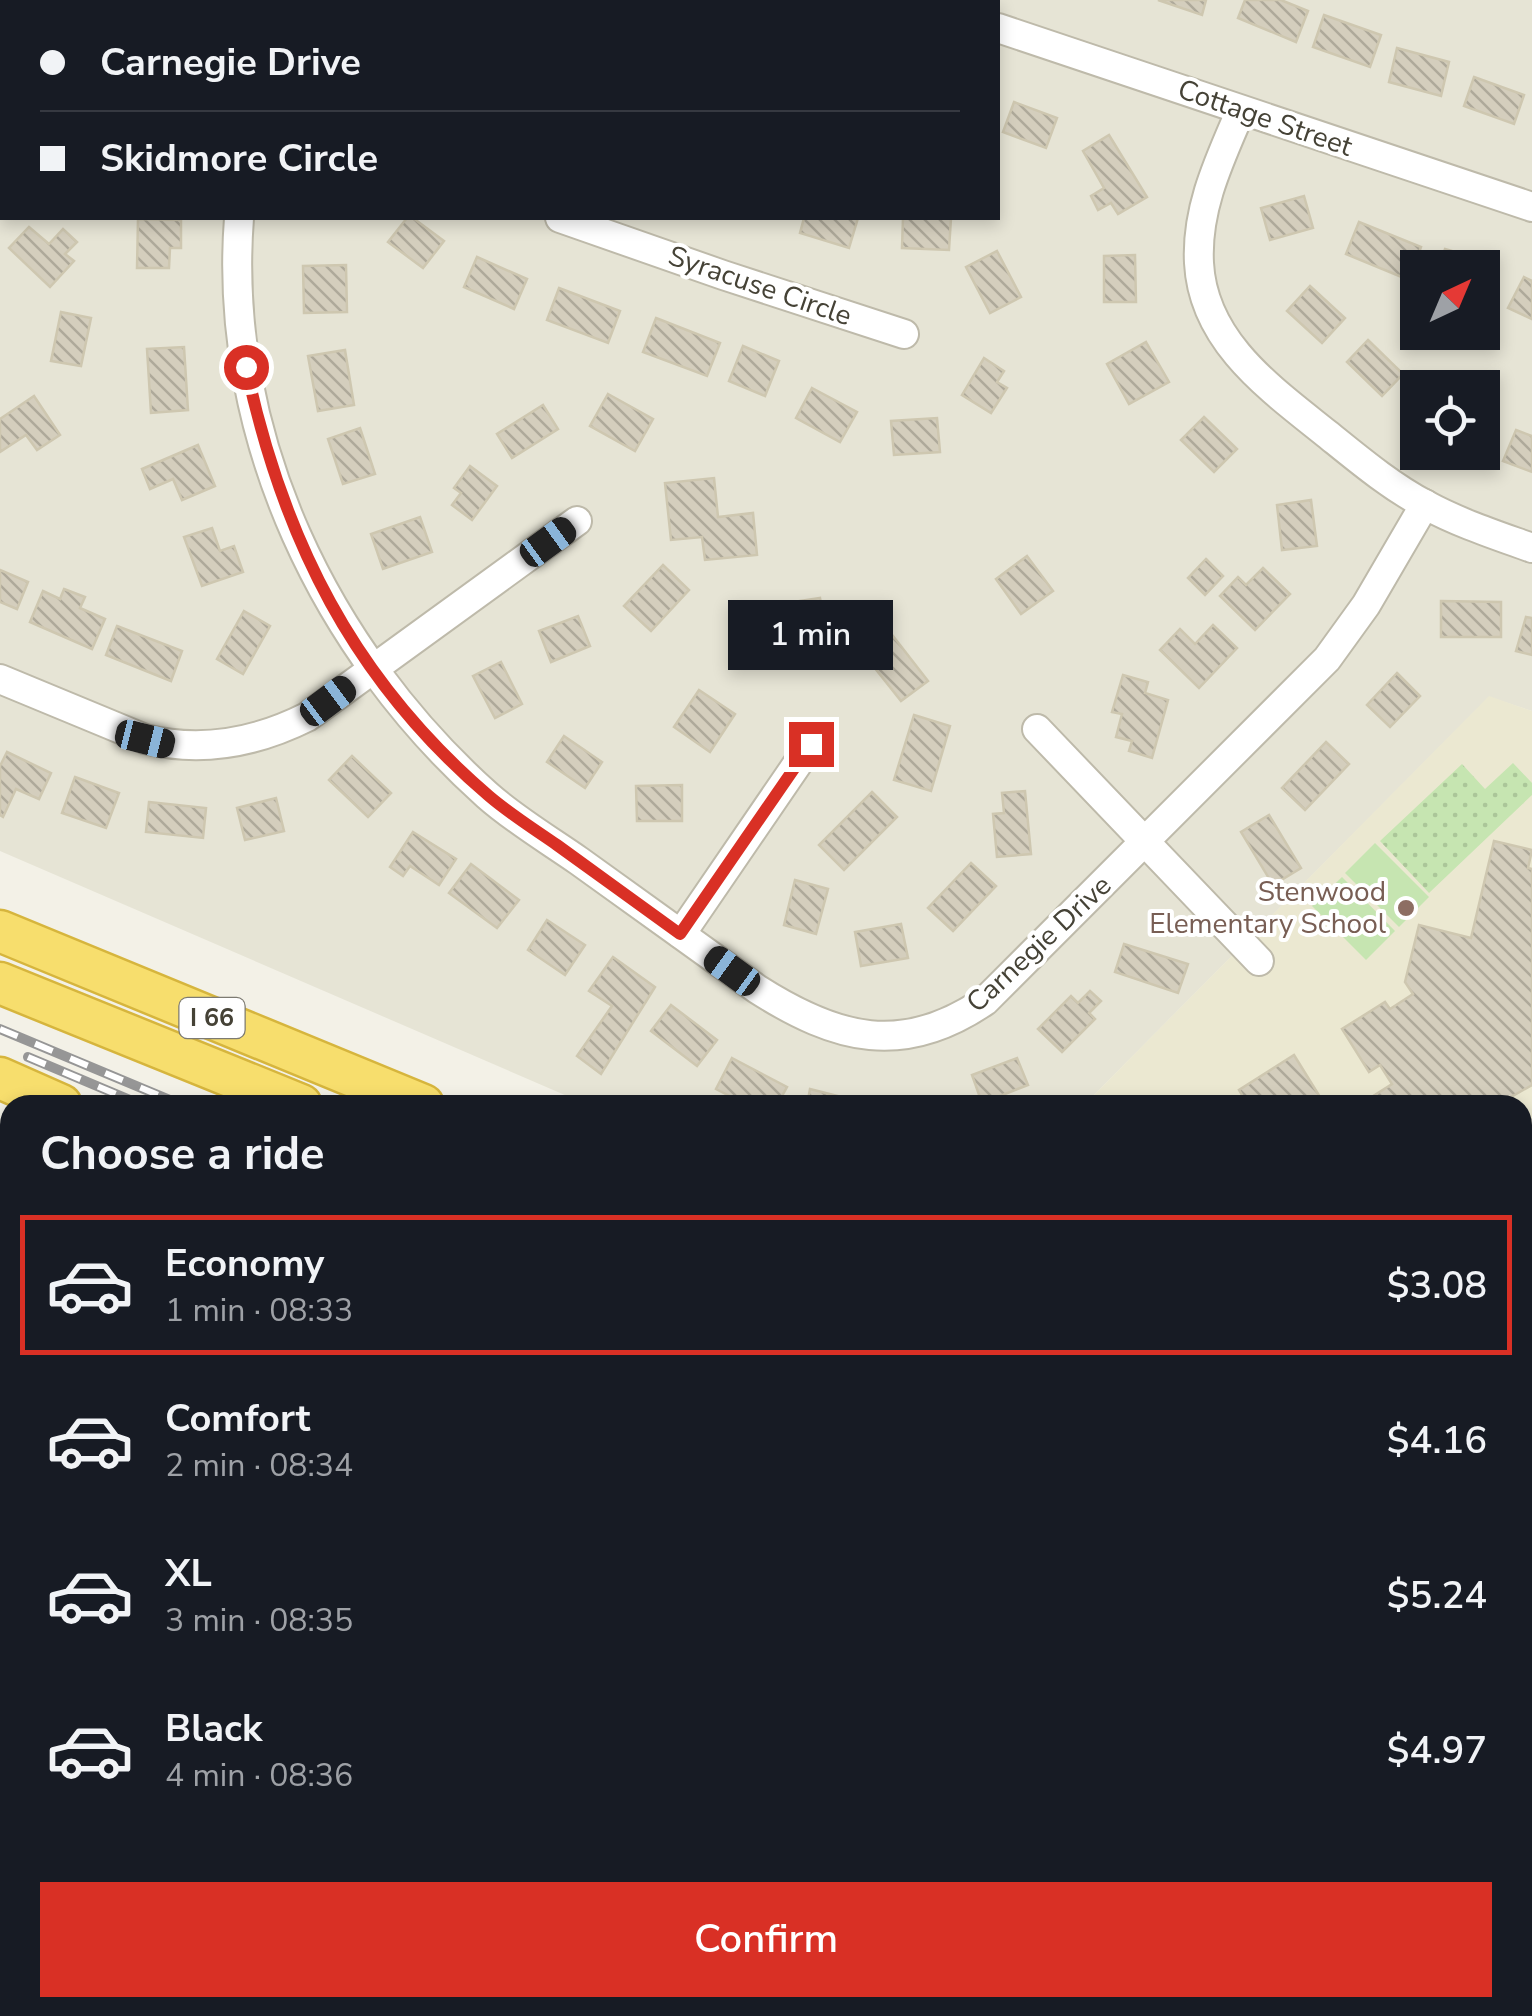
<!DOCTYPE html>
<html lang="en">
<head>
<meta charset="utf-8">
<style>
	:root { --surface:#171b24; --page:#242831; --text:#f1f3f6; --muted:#9ea1a6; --line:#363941; --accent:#d93025 }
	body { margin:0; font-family:"Nunito Sans",sans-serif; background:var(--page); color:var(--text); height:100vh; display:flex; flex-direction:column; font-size:38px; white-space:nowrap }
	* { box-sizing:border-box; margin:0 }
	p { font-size:32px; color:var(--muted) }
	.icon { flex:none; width:55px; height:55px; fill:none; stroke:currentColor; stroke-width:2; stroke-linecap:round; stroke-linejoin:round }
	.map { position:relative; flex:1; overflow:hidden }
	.details { position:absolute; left:0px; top:1095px; width:1532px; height:922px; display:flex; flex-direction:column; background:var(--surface); border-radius:30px 30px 0 0; box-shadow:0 5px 15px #0003 }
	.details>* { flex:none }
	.top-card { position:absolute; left:0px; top:0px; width:1000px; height:220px; box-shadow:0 5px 15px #0003; display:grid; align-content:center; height:220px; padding:0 40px; background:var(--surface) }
	.needle { width:65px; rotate:44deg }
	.fabs { position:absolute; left:1400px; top:250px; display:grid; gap:20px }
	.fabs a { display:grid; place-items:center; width:100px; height:100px; border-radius:0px; background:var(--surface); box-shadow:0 5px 15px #0003; font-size:50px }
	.end { position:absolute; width:45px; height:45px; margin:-22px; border:12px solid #d93025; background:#fff; box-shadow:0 0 0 5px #fff }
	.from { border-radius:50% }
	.bubble { position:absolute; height:70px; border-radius:0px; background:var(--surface); box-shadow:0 5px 15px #0003; font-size:32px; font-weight:600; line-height:70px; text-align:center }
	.car { position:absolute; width:30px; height:60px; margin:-30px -15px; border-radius:12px; box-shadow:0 0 8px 2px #0007; background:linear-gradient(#222 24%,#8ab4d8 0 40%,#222 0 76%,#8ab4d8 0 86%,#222 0) }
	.top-card b { display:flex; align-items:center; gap:35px; height:95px; font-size:38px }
	.top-card b+b { border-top:2px solid var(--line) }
	.top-card i { width:25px; height:25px; background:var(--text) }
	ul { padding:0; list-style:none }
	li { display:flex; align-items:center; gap:30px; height:140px; margin:0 20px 15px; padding:0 20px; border:5px solid transparent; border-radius:0px }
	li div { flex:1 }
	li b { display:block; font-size:38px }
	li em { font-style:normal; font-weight:600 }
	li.on { border-color:var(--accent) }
	li>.icon { width:90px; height:90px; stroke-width:1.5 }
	h2 { padding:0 40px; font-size:45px; line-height:120px }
	.cta { display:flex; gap:20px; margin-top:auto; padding:20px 40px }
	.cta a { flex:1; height:115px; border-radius:0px; background:var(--accent); color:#fff; font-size:40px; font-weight:600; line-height:115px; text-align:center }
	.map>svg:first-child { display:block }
	.residential { fill:#e6e4d5; fill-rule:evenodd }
	.commercial { fill:#f4ebd3 }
	.industrial { fill:#e5e2dc }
	.education { fill:#ebe8d1 }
	.grass { fill:#c6e5b1 }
	.park { fill:url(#park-dots) }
	.building { fill:url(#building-back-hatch); stroke:#cec7b0; stroke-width:2.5 }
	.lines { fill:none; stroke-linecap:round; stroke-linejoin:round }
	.minor-casing { stroke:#bebaaa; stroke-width:32 }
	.major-casing { stroke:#decd69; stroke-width:40 }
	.highway-casing { stroke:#d6b53d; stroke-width:45 }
	.minor { stroke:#fff; stroke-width:28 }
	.major { stroke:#faed99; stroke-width:35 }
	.highway { stroke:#f7de6d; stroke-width:40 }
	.rail-casing { stroke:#969696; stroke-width:10 }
	.rail { stroke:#fff; stroke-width:6; stroke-dasharray:19; stroke-linecap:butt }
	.major-bridge-casing { stroke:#decd69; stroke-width:40; stroke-linecap:butt }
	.major-bridge { stroke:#faed99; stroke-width:35 }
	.route { stroke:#d93025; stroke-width:12 }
	.education-dot { fill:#8d6e63; stroke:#fff; stroke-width:4 }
	.labels { text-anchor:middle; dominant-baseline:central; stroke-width:8; stroke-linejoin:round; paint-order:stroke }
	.shield { fill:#fff; stroke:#7d7b72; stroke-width:2.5 }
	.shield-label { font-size:25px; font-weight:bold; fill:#454236 }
	.street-label { font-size:28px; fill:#454236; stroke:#fff }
	.education-label { font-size:28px; fill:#785e54; stroke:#fff; text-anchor:end }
</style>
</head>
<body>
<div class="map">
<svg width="1532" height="2016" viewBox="0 0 1532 2016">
	<defs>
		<pattern id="park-dots" width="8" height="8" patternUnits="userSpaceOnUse" patternTransform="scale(2.5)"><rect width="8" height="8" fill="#c6e5b1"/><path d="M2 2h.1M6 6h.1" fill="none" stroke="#abc699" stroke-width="1.8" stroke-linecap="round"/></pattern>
		<pattern id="building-back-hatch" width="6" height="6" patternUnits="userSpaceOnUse" patternTransform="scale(2.5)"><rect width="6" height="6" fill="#d4cebd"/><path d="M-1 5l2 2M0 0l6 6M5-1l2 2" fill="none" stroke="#aea99a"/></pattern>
	</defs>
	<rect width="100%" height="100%" fill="#f3f1e7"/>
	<!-- residential -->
	<g class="residential">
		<path d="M0,0H1532V711L1489,697L1084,1105H588L0,851ZM2,2H998V218H2ZM1418,268H1482V332H1418ZM1418,388H1482V452H1418Z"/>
		<polygon points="10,1574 10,2008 64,2008 54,2016 0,2014 0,1582"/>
		<polygon points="574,2008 1127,2008 1148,2016 579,2016"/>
	</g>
	<!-- commercial -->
	<g class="commercial">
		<polygon points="0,1424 10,1436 10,1574 0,1582"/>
		<polygon points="1532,1875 1532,2016 1406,2016 1414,2008 1522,2008 1523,1886"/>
	</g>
	<!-- industrial -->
	<polygon class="industrial" points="0,1209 10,1215 10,1343 0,1331"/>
	<!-- education -->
	<polygon class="education" points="1489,696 1532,711 1532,1449 1523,1461 1522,1105 1084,1105"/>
	<!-- grass -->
	<g class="grass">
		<polygon points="1375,843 1429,897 1399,927 1345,873"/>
		<polygon points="1342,877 1395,931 1366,960 1312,906"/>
	</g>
	<!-- park -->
	<polygon class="park" points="1513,763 1532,783 1532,795 1429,893 1380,841 1462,764 1485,789"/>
	<!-- building -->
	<g class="building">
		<polygon points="1158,0 1206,0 1202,15"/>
		<polygon points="1245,0 1281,0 1308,11 1296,42 1238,18"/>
		<polygon points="1324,15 1381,35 1370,67 1313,47"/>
		<polygon points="1397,48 1449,62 1441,96 1389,82"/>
		<polygon points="1474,77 1524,95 1514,124 1464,106"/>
		<polygon points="1014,102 1057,118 1046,148 1003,132"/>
		<polygon points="1109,135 1147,197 1118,214 1111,203 1098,210 1091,196 1104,188 1083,151"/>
		<polygon points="1304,196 1313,228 1270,240 1261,208"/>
		<polygon points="407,218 413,218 444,241 423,268 388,242"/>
		<polygon points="804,218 858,218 849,248 800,233"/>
		<polygon points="903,218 951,218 949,250 902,248"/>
		<polygon points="138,219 181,220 181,248 170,248 169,268 137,268"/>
		<polygon points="1359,222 1421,247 1409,280 1346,254"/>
		<polygon points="29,227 49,244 63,229 77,242 65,254 74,261 50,287 9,248"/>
		<polygon points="1445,249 1489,262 1482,282 1482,268 1439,268"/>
		<polygon points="997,251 1021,297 990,313 966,267"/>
		<polygon points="1135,255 1136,302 1104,302 1104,256"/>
		<polygon points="477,257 527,279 514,309 464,287"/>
		<polygon points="346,265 347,312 304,313 303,266"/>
		<polygon points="1524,277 1532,281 1532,319 1508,308"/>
		<polygon points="1310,286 1345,318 1322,343 1287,311"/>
		<polygon points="559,288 620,311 608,343 547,320"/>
		<polygon points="61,312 91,318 81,366 51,361"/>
		<polygon points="656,318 720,343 707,376 643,352"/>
		<polygon points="1368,340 1403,374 1382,396 1347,362"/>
		<polygon points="1146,342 1169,382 1129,404 1107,364"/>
		<polygon points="743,346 779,361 765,396 729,381"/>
		<polygon points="184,347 188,410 151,413 147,349"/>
		<polygon points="345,350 354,405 318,411 308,356"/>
		<polygon points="984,358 1004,371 997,382 1007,388 991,413 962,395"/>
		<polygon points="812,388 857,412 840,442 796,418"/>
		<polygon points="608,394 653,419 635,451 590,426"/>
		<polygon points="34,396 60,435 37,450 26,435 0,452 0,419"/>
		<polygon points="543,405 558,429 512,458 497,434"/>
		<polygon points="1204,417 1237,449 1214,472 1181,440"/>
		<polygon points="937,418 940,452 894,455 891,421"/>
		<polygon points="360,428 375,474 343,484 328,439"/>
		<polygon points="1516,430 1532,436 1532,472 1503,461"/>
		<polygon points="198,445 215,486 182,500 173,479 150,489 142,469"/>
		<polygon points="470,466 497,486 472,520 452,505 461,493 454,488"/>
		<polygon points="714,478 718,517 753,513 757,555 705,560 702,537 671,540 665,483"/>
		<polygon points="1311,500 1317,546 1282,550 1277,505"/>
		<polygon points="420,517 432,552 383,569 371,534"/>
		<polygon points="212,528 220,551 234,546 243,572 202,586 184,537"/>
		<polygon points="1027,556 1053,591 1021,614 996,579"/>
		<polygon points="1206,559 1223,576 1205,595 1188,578"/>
		<polygon points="663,565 689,590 651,631 624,606"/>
		<polygon points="1263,568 1290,594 1255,630 1220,596 1238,577 1246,585"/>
		<polygon points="0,570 28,582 17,609 0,602"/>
		<polygon points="64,589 85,597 80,608 105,619 92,649 30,622 43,591 60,599"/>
		<polygon points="820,598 829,651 762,662 756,626 796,619 793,602"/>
		<polygon points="1441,601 1501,602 1501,637 1441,637"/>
		<polygon points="244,611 270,626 243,674 217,659"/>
		<polygon points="578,616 590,646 551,662 539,631"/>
		<polygon points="1526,617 1532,618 1532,655 1516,651"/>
		<polygon points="1213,625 1237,648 1199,688 1160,650 1180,629 1195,644"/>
		<polygon points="117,626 182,651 171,681 106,655"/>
		<polygon points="893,636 928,681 901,701 866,657"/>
		<polygon points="501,662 522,704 495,718 473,676"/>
		<polygon points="1397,673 1420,696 1390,727 1367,705"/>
		<polygon points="1123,675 1148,682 1145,693 1168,700 1152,758 1129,751 1132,741 1116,737 1122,714 1112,712"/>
		<polygon points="699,690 735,714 710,752 674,727"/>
		<polygon points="914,715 950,726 931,791 894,780"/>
		<polygon points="564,736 602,762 585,788 547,762"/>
		<polygon points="1326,742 1349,764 1305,810 1282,788"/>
		<polygon points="7,752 51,773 39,799 16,789 3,817 0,815 0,766"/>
		<polygon points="352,756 391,793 368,817 329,780"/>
		<polygon points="75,777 119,793 106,828 62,813"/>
		<polygon points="682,785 682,821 637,821 636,786"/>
		<polygon points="1025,791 1031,854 997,857 993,814 1004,813 1002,793"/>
		<polygon points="872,792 897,817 844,870 819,845"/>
		<polygon points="276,798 284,831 245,840 237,808"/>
		<polygon points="149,802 206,808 203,838 146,832"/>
		<polygon points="1269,815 1301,868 1273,885 1241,832"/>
		<polygon points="413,832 456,859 439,885 410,866 403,876 390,867"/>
		<polygon points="1494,841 1532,850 1528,868 1532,869 1532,1085 1497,1105 1359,1105 1392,1084 1380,1065 1369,1072 1342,1029 1385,1002 1390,1009 1413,994 1405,982 1419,925 1471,938"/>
		<polygon points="971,863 996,886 953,931 928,908"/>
		<polygon points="471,864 519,900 497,928 449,893"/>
		<polygon points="795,880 828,889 816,934 784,925"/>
		<polygon points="547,920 585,945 565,975 528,950"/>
		<polygon points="901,924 908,958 861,966 855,932"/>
		<polygon points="1124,944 1188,964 1178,993 1115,972"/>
		<polygon points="613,957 655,987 601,1074 577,1056 612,1006 589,991"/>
		<polygon points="1090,991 1101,1001 1089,1013 1095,1019 1062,1052 1038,1029 1071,996 1078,1003"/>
		<polygon points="671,1005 717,1040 697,1066 651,1031"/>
		<polygon points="1294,1055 1325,1105 1248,1105 1239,1090"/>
		<polygon points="732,1058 787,1087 777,1105 747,1105 716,1089"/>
		<polygon points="1017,1058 1028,1085 982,1103 972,1075"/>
		<polygon points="810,1089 853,1100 852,1105 807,1105"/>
		<polygon points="944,1097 946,1105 902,1105"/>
		<polygon points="0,1485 10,1496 10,1557 0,1565"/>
		<polygon points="1522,1617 1532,1620 1532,1683 1522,1679"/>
		<polygon points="10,1688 10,2005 0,1993 0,1696"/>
		<polygon points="1532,1933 1532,2016 1475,2016 1466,2008 1522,2008 1522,1942"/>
		<polygon points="12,2008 59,2008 49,2016 19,2016"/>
		<polygon points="166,2008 432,2008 439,2016 156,2016"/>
		<polygon points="623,2008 796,2008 787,2016 632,2016"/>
		<polygon points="881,2008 1095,2008 1112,2016 998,2016 995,2010 989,2016 873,2016"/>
	</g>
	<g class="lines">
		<!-- minor casing -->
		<g class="minor-casing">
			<g id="minor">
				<polyline points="25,0 38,2"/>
				<polyline points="916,0 924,2"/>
				<polyline points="283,2 284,0"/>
				<polyline points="998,28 1532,207"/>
				<path d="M1241,110C1220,159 1196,208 1199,263C1203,342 1271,389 1327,434C1358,459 1390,486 1426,505C1459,523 1496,535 1532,548"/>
				<path d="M239,218C222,437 326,651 487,795C515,820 549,840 579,861C638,904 698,946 757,989C837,1040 903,1057 985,1001L1327,659L1366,605L1425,504"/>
				<polyline points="560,218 723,275 904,334"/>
				<path d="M0,679L145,739C202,753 255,743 307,717L577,521"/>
				<polyline points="1037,729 1259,961"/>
				<polyline points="681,934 811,744"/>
				<polyline points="1151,2008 1170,2016"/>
				<polyline points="109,2016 120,2008"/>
			</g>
		</g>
		<!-- major casing -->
		<g class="major-casing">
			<g id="major">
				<polyline points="0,1381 10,1394"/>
				<polyline points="482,2008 489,2016"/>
				<polyline points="538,2008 545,2016"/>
				<polyline points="1285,2016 1291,2008"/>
				<polyline points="1343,2016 1349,2008"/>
			</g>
		</g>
		<!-- highway casing -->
		<g class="highway-casing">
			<g id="highway">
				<polyline points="0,931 423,1105"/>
				<polyline points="0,983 301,1105"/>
				<polyline points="0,1078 61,1105"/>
				<polyline points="0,1152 10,1156"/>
				<polyline points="1522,1514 1532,1518"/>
				<polyline points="1522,1575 1532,1579"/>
				<polyline points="1522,1702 1532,1706"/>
			</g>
		</g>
		<!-- minor -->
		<use href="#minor" class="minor"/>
		<!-- major -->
		<use href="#major" class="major"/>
		<!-- highway -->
		<use href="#highway" class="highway"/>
		<!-- rail casing -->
		<g class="rail-casing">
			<g id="rail">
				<polyline points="0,1029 182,1105"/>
				<polyline points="28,1057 142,1105"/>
				<polyline points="1522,1672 1532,1675"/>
			</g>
		</g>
		<!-- rail -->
		<use href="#rail" class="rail"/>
		<!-- major-bridge casing -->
		<g class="major-bridge-casing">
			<g id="major-bridge">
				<polyline points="1522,1674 1532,1660"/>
				<polyline points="1522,1763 1532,1749"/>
			</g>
		</g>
		<!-- major-bridge -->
		<use href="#major-bridge" class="major-bridge"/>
	</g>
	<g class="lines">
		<!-- route -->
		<path class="route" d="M246,367C283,539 353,680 489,796C510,814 534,829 557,845C598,875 639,904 680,934L811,744"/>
	</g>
	<!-- markers -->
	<circle class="education-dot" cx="1406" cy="908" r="10"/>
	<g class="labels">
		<!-- shield labels -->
		<rect class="shield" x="179.5" y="998" width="65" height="40" rx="8"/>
		<g class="shield-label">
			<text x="212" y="1018">I 66</text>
		</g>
		<!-- street labels -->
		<g class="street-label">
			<text transform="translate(1265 118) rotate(19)">Cottage Street</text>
			<text transform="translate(760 286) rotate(19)">Syracuse Circle</text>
			<text transform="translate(1039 944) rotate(-43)">Carnegie Drive</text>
		</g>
		<!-- education labels -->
		<g class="education-label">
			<text x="1386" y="892">Stenwood<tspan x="1386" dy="32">Elementary School</tspan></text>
		</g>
	</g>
</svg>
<div class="fabs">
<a><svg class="needle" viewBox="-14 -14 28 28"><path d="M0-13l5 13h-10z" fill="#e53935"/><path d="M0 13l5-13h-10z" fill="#9ea1a6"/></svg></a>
<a><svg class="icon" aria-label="locate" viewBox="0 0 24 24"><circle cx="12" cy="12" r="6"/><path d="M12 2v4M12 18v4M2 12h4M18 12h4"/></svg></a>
</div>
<i class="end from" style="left:246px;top:367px"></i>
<i class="end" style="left:811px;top:744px"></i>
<div class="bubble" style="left:728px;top:600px;width:165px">1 min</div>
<i class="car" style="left:548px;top:542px;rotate:54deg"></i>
<i class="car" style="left:328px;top:701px;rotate:53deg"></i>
<i class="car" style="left:145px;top:739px;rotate:104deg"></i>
<i class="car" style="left:732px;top:971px;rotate:306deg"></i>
<div class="top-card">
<b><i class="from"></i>Carnegie Drive</b>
<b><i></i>Skidmore Circle</b>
</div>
<section class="details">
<h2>Choose a ride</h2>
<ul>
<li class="on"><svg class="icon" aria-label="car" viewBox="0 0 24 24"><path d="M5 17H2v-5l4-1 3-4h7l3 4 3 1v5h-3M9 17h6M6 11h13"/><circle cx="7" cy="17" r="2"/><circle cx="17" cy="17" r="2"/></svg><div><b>Economy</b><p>1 min · 08:33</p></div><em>$3.08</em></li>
<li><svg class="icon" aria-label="car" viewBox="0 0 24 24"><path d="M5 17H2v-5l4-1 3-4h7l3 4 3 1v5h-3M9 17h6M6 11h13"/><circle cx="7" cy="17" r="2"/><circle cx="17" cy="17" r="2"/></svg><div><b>Comfort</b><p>2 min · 08:34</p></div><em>$4.16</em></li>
<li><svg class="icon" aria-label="car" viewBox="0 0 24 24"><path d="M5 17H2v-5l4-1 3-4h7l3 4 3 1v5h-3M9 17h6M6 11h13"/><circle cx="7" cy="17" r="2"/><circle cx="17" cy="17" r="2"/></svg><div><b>XL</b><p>3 min · 08:35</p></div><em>$5.24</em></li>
<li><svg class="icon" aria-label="car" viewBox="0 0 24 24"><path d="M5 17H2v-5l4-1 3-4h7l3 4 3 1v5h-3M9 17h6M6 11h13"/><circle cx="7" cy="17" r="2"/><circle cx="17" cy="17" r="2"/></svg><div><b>Black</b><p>4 min · 08:36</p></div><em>$4.97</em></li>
</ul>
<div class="cta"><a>Confirm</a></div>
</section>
</div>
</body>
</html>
